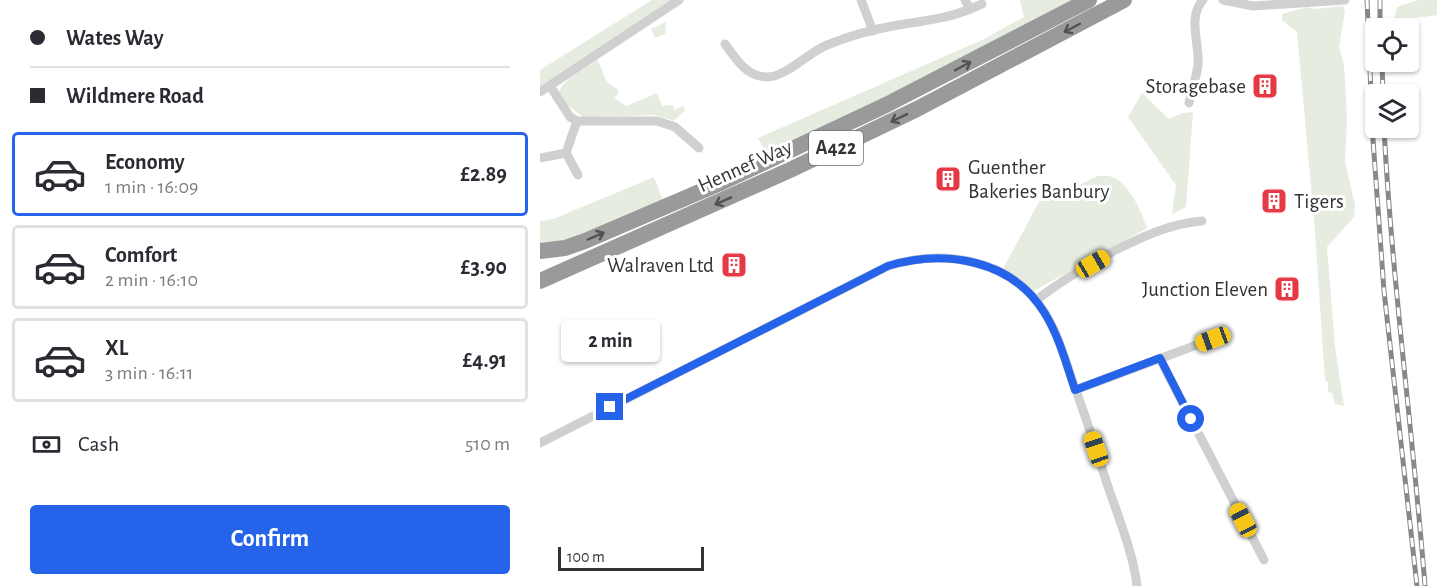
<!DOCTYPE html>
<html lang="en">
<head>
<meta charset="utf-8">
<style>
	:root { --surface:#fff; --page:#f7f7f7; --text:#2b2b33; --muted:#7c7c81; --line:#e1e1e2; --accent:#2563eb }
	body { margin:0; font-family:"Alegreya Sans",sans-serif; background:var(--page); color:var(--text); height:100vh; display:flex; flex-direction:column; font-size:22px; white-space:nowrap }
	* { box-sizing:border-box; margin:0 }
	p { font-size:20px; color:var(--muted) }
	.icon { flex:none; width:33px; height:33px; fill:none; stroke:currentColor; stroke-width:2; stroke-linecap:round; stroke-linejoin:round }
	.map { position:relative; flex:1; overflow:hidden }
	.sheet { display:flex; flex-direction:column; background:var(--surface); width:540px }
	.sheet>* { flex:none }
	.hud { display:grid; align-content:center; height:132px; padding:0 30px; background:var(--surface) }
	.controls { position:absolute; left:825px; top:18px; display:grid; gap:12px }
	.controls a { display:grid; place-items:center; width:54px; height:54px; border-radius:6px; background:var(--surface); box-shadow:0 2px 4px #0004; font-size:30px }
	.scale { position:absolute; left:18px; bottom:15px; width:146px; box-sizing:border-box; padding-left:6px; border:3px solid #333; border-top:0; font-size:16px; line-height:21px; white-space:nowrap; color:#333; -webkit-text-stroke:4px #fff; paint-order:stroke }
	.end { position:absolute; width:27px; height:27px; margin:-14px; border:8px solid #2563eb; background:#fff; box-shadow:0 0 0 3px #fff }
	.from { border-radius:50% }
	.bubble { position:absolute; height:42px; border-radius:6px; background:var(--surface); box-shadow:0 2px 4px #0004; font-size:20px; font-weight:700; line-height:42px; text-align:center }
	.car { position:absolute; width:18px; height:36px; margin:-18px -9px; border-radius:8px; box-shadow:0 0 4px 2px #0007; background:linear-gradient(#f5c518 24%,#345 0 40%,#f5c518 0 76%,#345 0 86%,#f5c518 0) }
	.hud b { display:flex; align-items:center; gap:21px; height:57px; font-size:22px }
	.hud b+b { border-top:2px solid var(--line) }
	.hud i { width:15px; height:15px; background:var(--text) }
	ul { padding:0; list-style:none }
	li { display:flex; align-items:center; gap:18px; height:84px; margin:0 12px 9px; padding:0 18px; border:3px solid var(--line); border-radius:6px }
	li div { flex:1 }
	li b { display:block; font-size:22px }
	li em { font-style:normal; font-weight:700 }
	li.selected { border-color:var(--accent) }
	li>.icon { width:54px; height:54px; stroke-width:1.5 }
	.pay { display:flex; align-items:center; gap:15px; height:66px; padding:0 30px; font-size:22px }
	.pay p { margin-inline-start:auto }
	.action { display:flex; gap:12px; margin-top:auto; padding:12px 30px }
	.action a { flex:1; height:69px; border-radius:6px; background:var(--accent); color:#fff; font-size:24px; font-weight:700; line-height:69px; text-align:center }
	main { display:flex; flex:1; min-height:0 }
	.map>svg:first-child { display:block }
	.green { fill:#e6ecdf }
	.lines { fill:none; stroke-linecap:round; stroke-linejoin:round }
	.street { stroke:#d0d0d0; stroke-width:9 }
	.highway { stroke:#9a9a9a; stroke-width:16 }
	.rail-casing { stroke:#888; stroke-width:5 }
	.rail { stroke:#fff; stroke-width:3; stroke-dasharray:9; stroke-linecap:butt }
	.oneway { stroke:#525252 }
	.route { stroke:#2563eb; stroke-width:8 }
	.labels { text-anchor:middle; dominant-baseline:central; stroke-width:6; stroke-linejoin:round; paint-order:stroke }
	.shield { fill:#fff; stroke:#707070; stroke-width:1.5 }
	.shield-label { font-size:20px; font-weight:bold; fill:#333 }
	.poi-label { font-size:21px; fill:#333; stroke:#fff; text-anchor:end }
	.street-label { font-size:21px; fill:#333; stroke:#fff }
</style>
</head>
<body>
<main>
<section class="sheet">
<div class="hud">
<b><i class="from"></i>Wates Way</b>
<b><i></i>Wildmere Road</b>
</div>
<ul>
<li class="selected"><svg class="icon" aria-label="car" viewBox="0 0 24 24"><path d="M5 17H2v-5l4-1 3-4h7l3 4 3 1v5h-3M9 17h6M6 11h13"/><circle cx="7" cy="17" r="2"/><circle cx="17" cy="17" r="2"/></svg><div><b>Economy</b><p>1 min · 16:09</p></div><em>£2.89</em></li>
<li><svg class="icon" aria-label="car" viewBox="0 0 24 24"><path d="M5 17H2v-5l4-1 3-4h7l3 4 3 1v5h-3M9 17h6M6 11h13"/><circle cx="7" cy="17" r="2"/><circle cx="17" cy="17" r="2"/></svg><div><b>Comfort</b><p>2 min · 16:10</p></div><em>£3.90</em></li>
<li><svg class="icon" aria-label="car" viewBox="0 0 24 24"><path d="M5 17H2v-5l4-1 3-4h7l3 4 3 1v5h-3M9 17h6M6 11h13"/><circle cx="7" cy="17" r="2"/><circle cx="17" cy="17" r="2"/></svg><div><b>XL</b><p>3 min · 16:11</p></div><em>£4.91</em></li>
</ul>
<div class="pay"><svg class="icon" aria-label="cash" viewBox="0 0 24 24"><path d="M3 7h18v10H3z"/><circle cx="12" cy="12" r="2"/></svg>Cash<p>510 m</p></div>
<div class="action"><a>Confirm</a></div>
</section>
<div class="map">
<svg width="897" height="586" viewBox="0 0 897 586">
	<rect width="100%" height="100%" fill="#fff"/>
	<!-- green -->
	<g class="green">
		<polygon points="112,0 135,0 0,88 0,70"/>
		<polygon points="480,0 533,0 441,50 227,155 218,138 442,40 484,17"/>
		<polygon points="878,0 897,0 897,15 854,21 857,7"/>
		<polygon points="803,6 805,11 799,47 804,65 807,119 805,162 815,205 814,217 787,247 795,347 804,406 795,404 792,393 788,392 788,382 785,380 775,231 757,32 742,20 742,14 767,7 775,9"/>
		<polygon points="126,22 125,34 115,38 111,29"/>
		<path d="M57,60C66,73 61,82 78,89V94L74,98L86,106L117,93L122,106L133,105L134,110L143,106L145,110L134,121L115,115L43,117L25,103L18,95C22,79 44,69 57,60Z"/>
		<polygon points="602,93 629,119 643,113 653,112 646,207 632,214 636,185 588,117"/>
		<path d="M557,176C561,176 568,175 572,177C590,184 601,211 607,228L494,291L463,269L509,183L515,197Z"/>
		<polygon points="114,177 124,203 53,231 5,246 0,245 0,221 13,219"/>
	</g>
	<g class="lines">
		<!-- street -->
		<g class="street">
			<polyline points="321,0 333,31"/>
			<polyline points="683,0 713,6 805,0"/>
			<polyline points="430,9 442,4"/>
			<path d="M185,44C196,59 206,76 226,77C245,78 269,52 287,45C309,36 335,29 358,25C383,21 406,19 430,9L425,0"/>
			<polyline points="10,86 30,117 37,121 117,121 135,127 159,148"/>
			<polyline points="0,92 139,0"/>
			<path d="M649,103C652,91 656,78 658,65C660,45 647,17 663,0"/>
			<polyline points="37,121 26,153 38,175"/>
			<polyline points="0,158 26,153"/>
			<path d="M496,300C537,270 611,224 662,221"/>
			<polyline points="620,359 724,560"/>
			<polyline points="535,390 673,339"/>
			<path d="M0,443L348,266C399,250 463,257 498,303C516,326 523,354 533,382C543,410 553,439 562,468C573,505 593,549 597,586"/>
		</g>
		<!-- highway -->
		<g class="highway">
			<polyline points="0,251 25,248 45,241 178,184 346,105 549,0"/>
			<polyline points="0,281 250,170 377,109 584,0"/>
		</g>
		<!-- rail casing -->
		<g class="rail-casing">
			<g id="rail">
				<polyline points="827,0 833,140 844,291 877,586"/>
				<polyline points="840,0 840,28"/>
				<polyline points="842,62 843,94"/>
				<path d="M844,128C852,281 873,433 885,586"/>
			</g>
		</g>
		<!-- rail -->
		<use href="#rail" class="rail"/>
	</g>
	<!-- one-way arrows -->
	<defs><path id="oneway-shaft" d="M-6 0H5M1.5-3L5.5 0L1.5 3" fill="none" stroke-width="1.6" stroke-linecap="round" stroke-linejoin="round" transform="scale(1.5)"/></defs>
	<g class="oneway">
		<use href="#oneway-shaft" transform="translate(532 28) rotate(152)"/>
		<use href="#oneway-shaft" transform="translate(423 66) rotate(-28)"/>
		<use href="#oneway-shaft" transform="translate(359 118) rotate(154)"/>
		<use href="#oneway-shaft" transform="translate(183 201) rotate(156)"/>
		<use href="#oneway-shaft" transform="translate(56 236) rotate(-23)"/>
	</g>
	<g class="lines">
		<!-- route -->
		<path class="route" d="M70,407L348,266C404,249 471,259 504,312C519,336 526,363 535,390L620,358L651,419"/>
	</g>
	<!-- icons -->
	<defs>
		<g id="building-square" transform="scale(1.35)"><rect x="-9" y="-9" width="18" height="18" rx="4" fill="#e63946" stroke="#fff"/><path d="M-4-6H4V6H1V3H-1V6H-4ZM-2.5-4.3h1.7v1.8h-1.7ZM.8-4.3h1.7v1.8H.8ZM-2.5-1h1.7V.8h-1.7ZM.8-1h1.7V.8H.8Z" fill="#fff"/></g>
	</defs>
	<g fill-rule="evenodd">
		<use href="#building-square" x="725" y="86"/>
		<use href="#building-square" x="408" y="179"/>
		<use href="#building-square" x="734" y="201"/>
		<use href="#building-square" x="194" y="265"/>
		<use href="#building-square" x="747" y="289"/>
	</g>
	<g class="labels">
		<!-- shield labels -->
		<rect class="shield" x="269" y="131" width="54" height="34" rx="4.5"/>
		<g class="shield-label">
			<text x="296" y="148">A422</text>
		</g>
		<!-- poi labels -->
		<g class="poi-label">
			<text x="706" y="86">Storagebase</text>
			<text x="428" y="167" text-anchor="start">Guenther<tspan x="428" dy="24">Bakeries Banbury</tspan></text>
			<text x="754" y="201" text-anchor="start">Tigers</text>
			<text x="174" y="265">Walraven Ltd</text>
			<text x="728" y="289">Junction Eleven</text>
		</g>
		<!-- street labels -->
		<g class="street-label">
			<text transform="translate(205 166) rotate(-24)">Hennef Way</text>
		</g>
	</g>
</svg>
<div class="controls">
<a><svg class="icon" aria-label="locate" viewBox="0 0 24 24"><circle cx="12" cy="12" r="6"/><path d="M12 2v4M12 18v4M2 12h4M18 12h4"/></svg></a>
<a><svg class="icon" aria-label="layers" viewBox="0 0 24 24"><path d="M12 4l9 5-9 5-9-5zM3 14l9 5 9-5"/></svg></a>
</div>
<div class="scale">100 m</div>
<i class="end from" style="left:651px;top:419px"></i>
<i class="end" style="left:70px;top:407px"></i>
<div class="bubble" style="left:21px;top:320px;width:99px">2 min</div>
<i class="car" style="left:553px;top:264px;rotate:60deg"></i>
<i class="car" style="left:673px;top:339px;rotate:250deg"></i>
<i class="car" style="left:556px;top:449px;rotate:341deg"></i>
<i class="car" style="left:703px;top:520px;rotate:332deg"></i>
</div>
</main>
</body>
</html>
